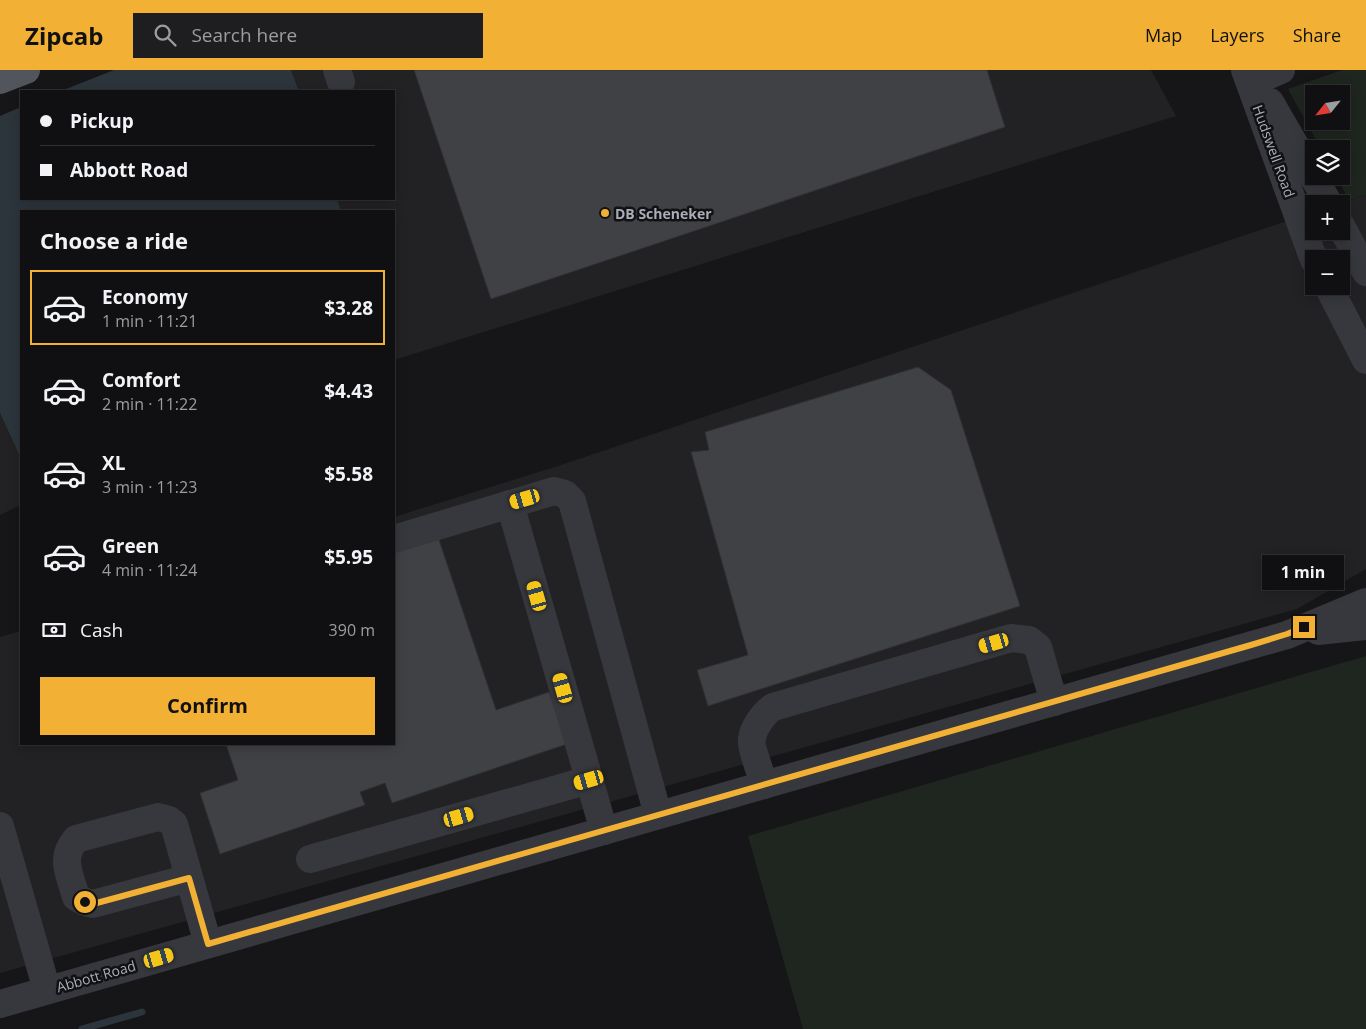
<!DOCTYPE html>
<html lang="en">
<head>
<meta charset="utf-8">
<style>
	:root { --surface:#101012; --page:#1e1e20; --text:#f1f3f6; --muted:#9c9d9f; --line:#303032; --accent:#f2b134 }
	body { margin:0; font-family:"Open Sans",sans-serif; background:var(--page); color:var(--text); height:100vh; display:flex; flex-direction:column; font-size:19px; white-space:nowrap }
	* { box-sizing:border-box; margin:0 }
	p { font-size:16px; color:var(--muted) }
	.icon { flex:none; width:28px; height:28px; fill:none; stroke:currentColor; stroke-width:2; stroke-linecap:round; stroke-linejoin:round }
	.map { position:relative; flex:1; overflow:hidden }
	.drawer { position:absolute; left:20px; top:140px; width:375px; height:535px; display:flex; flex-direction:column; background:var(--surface); border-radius:0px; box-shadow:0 2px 12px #0003,0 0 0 1px var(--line) }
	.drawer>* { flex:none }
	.top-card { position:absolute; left:20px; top:20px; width:375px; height:110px; border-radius:0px; box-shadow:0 2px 12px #0003,0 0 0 1px var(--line); display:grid; align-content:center; height:110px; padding:0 20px; background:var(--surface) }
	.needle { width:32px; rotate:240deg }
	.fabs { position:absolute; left:1305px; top:15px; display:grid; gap:10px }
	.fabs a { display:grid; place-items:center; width:45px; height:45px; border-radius:0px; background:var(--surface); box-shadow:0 2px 12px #0003,0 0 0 1px var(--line); font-size:25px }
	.end { position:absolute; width:22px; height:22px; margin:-11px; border:6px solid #f2b134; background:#111; box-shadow:0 0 0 2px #111 }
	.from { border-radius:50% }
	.bubble { position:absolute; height:35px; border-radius:0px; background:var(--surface); box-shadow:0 2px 12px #0003,0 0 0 1px var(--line); font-size:16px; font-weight:700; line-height:35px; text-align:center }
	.car { position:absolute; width:15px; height:30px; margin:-15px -8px; border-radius:6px; box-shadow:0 0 4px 1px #0007; background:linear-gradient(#f5c518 24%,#345 0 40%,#f5c518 0 76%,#345 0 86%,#f5c518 0) }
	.top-card b { display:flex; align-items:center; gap:18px; height:48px; font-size:19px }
	.top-card b+b { border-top:1px solid var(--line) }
	.top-card i { width:12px; height:12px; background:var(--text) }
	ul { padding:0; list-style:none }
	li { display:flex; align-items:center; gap:15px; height:75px; margin:0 10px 8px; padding:0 10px; border:2px solid transparent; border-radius:0px }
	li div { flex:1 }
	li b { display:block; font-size:19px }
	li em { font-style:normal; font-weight:700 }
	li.selected { border-color:var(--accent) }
	li>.icon { width:45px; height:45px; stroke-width:1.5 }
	h2 { padding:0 20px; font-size:22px; line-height:60px }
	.pay { display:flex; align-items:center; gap:12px; height:55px; padding:0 20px; font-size:19px }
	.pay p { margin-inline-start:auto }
	.action { display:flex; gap:10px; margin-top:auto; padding:10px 20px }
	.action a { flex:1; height:58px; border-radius:0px; background:var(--accent); color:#111; font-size:20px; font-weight:700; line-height:58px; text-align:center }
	header { display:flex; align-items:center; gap:30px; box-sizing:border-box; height:70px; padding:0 25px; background:var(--accent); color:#111 }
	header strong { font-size:24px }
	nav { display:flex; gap:28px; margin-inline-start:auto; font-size:18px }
	.search { width:350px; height:45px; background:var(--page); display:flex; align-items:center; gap:12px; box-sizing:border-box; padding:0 18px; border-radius:0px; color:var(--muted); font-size:19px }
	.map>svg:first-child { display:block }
	.built { fill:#222225; fill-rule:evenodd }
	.green { fill:#1e261f; fill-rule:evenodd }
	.water { fill:#2c353c }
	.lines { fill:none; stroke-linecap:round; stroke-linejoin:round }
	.stream { stroke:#2c353c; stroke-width:7 }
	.building { fill:#404145; stroke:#303034 }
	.minor { stroke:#37383d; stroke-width:28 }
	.major { stroke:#53555c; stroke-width:28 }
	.route { stroke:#f2b134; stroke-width:6 }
	.poi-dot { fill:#f2b134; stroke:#111113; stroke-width:2 }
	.labels { text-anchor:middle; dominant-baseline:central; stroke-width:5; stroke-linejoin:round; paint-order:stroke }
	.street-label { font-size:14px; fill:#a8adb8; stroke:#111113 }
	.poi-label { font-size:14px; font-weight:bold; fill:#a8adb8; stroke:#111113; text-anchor:start }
</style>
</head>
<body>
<header>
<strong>Zipcab</strong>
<div class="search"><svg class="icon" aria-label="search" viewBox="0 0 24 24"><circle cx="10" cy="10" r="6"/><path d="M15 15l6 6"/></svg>Search here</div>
<nav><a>Map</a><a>Layers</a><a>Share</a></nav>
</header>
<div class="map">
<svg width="1366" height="959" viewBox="0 0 1366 959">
	<rect width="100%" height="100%" fill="#161618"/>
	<!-- built -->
	<g class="built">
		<polygon points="291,0 1151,0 1176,46 394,290 394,141 341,141 337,129 394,129 394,21 299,21"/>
		<path d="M1366,125V499L1297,539L0,903V567L21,561V674H394V447L555,397L1314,142V161H1341V134H1338ZM1314,189H1341V216H1314Z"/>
		<polygon points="0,343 21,389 21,435 0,445"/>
	</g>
	<!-- green -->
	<g class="green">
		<path d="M1342,0H1366V125L1349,130L1336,106H1341V79H1321L1288,19ZM1314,24H1341V51H1314Z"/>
		<polygon points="1366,586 1366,959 803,959 748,766"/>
	</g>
	<!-- water -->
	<g class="water">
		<polygon points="114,0 291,0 299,21 61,21"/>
		<polygon points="21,37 21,129 337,129 341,141 21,141 21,389 0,343 0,46"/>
	</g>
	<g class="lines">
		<!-- stream -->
		<polyline class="stream" points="82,959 142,942"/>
	</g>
	<!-- building -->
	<g class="building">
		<polygon points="414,0 987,0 1005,57 491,229"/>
		<polygon points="918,297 951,320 1020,536 708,636 697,600 748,585 691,382 709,380 705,362"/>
		<polygon points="436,461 496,640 549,622 567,674 392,733 385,713 360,722 365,735 220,784 200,723 238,710 226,674 394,674 394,474"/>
	</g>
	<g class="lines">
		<!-- minor -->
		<g class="minor">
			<polyline points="337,0 341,12"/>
			<polyline points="1245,0 1314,190"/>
			<polyline points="1258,10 1281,0"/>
			<polyline points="1270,32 1329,134"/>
			<polyline points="1341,156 1366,202"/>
			<polyline points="1328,216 1366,290"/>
			<polyline points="510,434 604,761"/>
			<polyline points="394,469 554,421 565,424 572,431 658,745"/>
			<polyline points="1318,561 1366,556"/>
			<path d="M764,715C762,706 750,676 752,669C753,658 764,643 773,637L1011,568L1029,570L1038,577L1054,632"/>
			<polyline points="0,756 47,920"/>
			<polyline points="310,789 589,710"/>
			<path d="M189,808L93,834L85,832L76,827C70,804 59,789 76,769L158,747L169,750L174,754L208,874"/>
			<polyline points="0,934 1287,565 1366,532"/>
		</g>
		<!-- major -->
		<polyline class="major" points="0,10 26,0"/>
	</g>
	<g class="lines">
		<!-- route -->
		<polyline class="route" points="85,832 93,834 189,808 208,874 1251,575 1287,564 1304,557"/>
	</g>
	<!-- markers -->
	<circle class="poi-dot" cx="605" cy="143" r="5"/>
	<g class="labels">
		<!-- street labels -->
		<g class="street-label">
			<text transform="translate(1274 81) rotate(70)">Hudswell Road</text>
			<text transform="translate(96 906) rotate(-16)">Abbott Road</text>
		</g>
		<!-- poi labels -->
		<g class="poi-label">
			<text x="615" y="143">DB Scheneker</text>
		</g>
	</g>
</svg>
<div class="fabs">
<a><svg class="needle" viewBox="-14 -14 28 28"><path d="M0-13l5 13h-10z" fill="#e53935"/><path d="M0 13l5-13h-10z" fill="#9c9d9f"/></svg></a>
<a><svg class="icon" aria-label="layers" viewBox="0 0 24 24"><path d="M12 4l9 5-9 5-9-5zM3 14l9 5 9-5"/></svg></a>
<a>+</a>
<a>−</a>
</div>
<i class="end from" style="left:85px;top:832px"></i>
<i class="end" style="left:1304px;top:557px"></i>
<div class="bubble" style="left:1262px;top:485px;width:82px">1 min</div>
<i class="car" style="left:525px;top:429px;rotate:254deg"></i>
<i class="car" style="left:537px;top:526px;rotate:344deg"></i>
<i class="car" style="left:994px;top:573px;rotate:254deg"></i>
<i class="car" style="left:563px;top:618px;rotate:344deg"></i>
<i class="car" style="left:589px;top:710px;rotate:254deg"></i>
<i class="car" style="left:459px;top:747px;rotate:74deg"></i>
<i class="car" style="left:159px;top:888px;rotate:74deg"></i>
<div class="top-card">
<b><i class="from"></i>Pickup</b>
<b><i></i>Abbott Road</b>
</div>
<section class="drawer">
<h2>Choose a ride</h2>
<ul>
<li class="selected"><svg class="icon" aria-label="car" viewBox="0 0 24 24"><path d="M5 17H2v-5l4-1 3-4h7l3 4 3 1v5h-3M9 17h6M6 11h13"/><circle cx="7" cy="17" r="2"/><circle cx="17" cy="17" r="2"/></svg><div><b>Economy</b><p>1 min · 11:21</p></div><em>$3.28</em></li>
<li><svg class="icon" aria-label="car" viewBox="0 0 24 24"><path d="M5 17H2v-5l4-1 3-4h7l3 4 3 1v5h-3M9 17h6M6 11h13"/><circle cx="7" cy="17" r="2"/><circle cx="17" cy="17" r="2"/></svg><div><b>Comfort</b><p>2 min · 11:22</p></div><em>$4.43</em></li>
<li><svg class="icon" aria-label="car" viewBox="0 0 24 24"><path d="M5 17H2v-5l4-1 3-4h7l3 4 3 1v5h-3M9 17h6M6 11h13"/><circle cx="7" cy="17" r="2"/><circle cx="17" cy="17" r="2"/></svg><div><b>XL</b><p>3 min · 11:23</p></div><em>$5.58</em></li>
<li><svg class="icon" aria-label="car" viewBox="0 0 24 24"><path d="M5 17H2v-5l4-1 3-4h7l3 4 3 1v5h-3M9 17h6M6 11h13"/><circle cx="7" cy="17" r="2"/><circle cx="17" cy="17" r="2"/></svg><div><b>Green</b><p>4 min · 11:24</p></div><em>$5.95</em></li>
</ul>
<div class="pay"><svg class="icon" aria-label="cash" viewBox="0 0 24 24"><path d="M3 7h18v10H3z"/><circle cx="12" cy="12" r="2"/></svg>Cash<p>390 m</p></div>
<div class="action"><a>Confirm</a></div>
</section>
</div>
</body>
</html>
